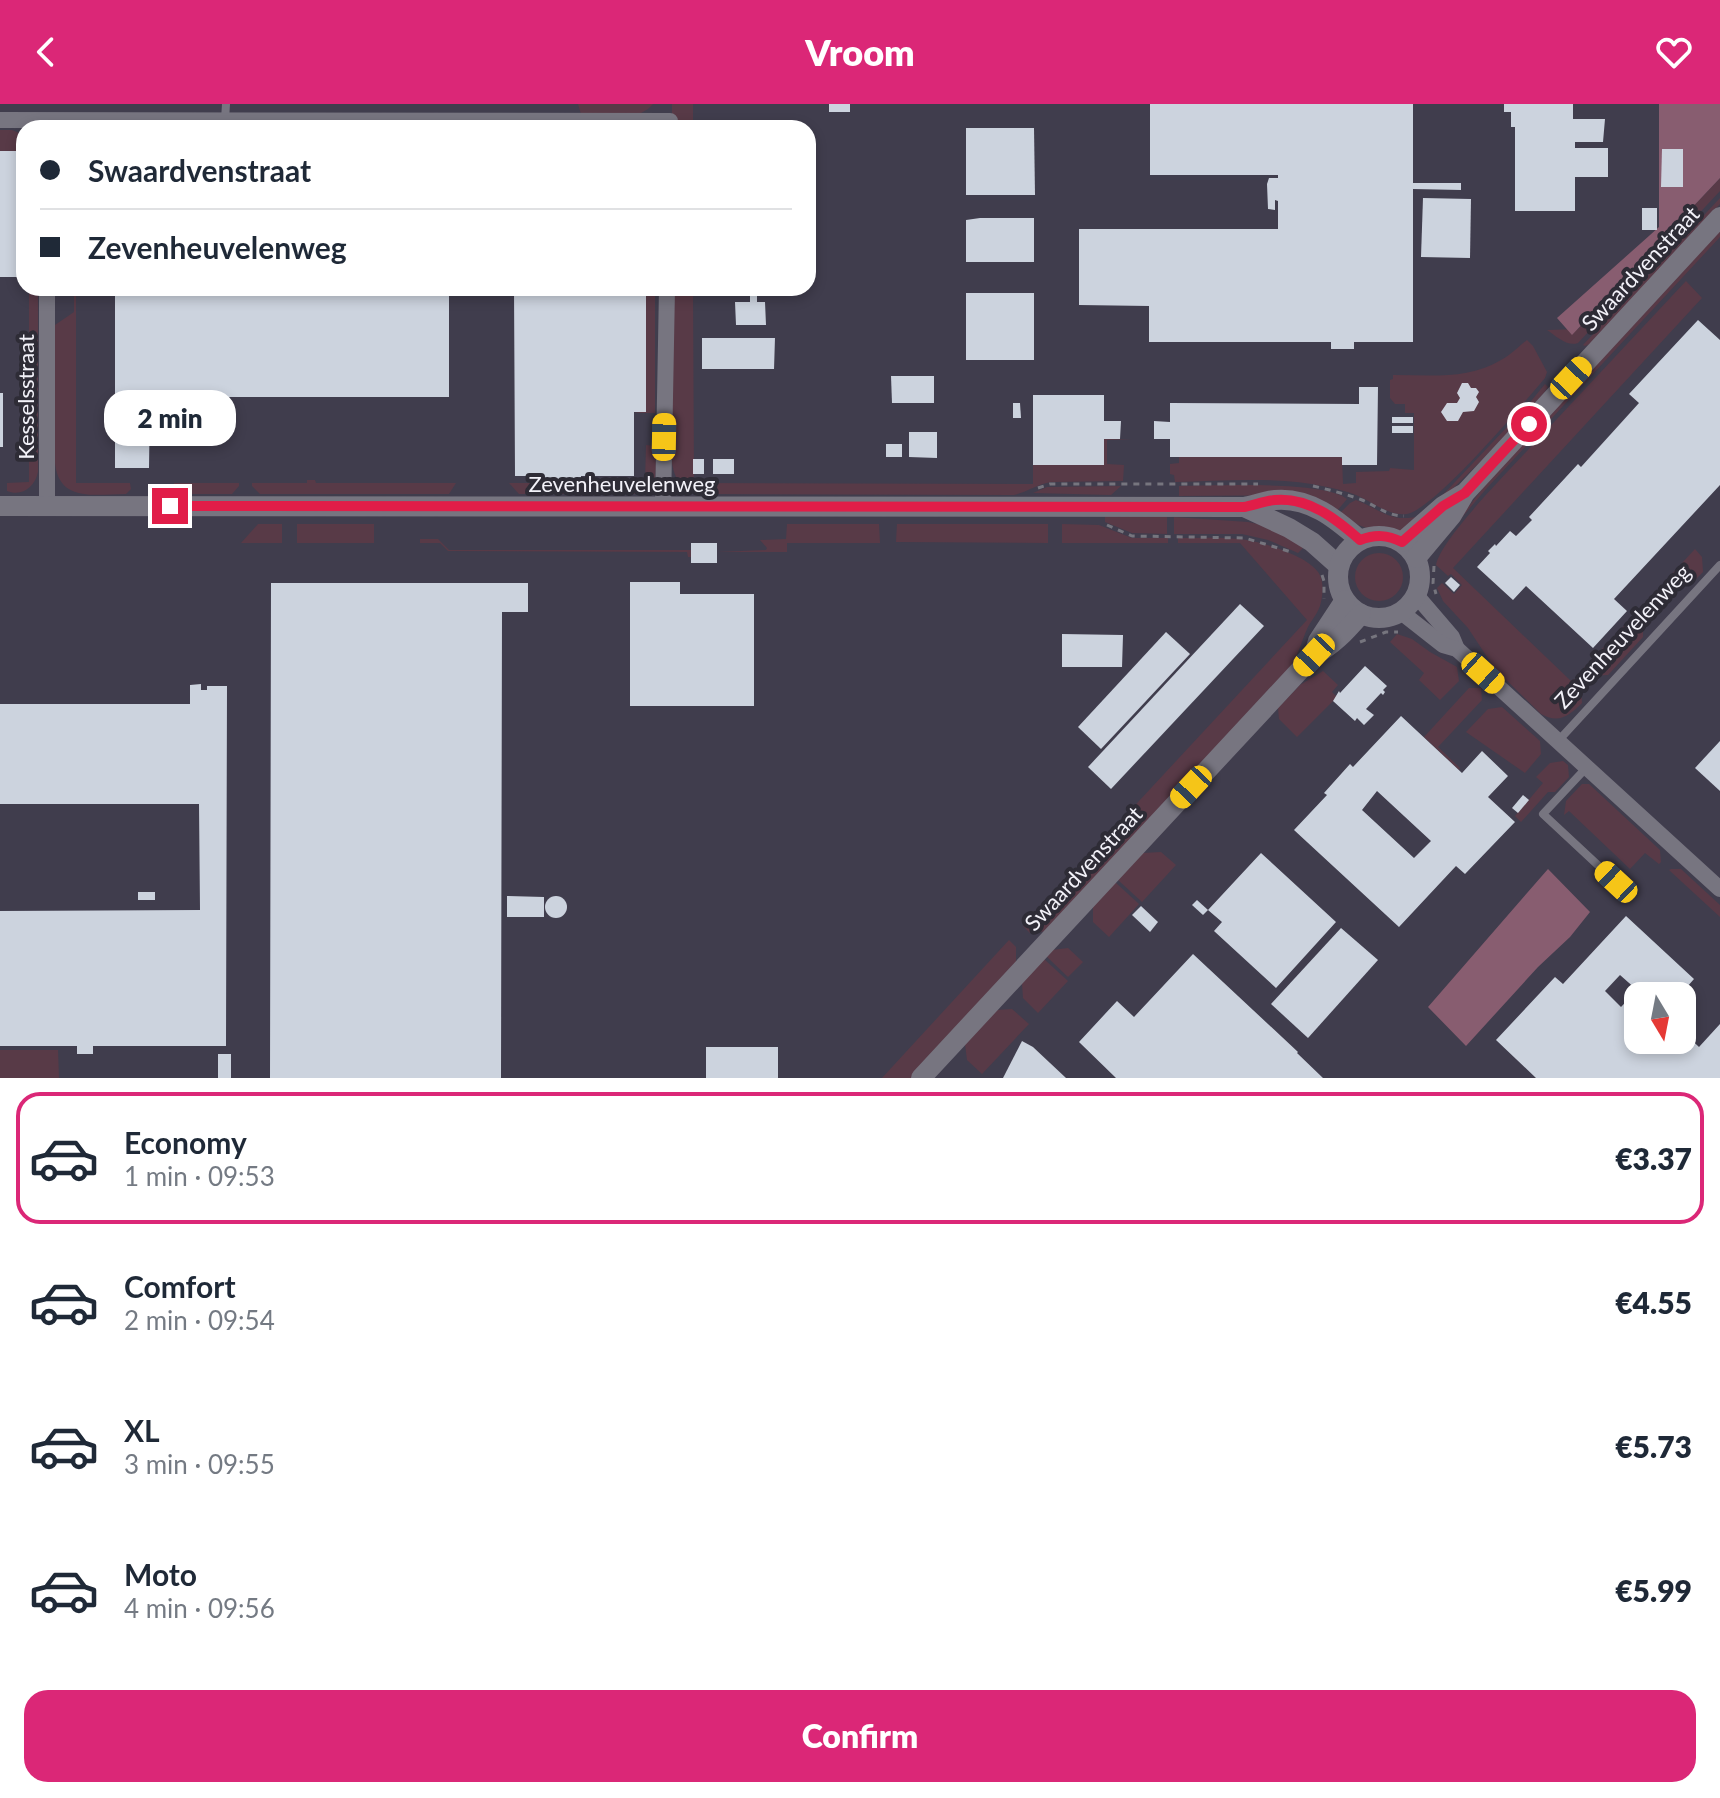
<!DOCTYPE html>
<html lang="en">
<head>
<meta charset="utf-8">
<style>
	:root { --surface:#fff; --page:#f6f6f7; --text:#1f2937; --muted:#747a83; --line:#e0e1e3; --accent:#db2777 }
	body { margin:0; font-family:Lato,sans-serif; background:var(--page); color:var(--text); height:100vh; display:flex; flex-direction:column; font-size:30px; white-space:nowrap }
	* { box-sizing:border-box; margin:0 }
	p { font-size:26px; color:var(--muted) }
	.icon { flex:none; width:44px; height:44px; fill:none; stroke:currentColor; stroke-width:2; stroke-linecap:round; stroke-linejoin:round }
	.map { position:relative; height:974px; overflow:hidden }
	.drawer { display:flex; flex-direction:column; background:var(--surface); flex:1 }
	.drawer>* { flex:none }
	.top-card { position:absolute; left:16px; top:16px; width:800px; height:176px; border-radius:24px; box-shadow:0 4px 12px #0003; display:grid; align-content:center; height:176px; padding:0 24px; background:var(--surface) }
	.needle { width:52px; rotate:170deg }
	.tools { position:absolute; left:1624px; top:878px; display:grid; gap:16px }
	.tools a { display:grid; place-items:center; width:72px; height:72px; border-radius:16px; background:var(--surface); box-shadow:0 4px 12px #0003; font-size:40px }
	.end { position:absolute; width:36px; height:36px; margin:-18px; border:10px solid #e11d48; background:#fff; box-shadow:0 0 0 4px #fff }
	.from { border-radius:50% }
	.bubble { position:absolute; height:56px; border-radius:24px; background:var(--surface); box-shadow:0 4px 12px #0003; font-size:26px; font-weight:800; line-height:56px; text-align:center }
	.car { position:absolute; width:24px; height:48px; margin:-24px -12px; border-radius:10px; box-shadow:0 0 6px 2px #0007; background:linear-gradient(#f5c518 24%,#345 0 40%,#f5c518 0 76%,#345 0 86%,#f5c518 0) }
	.top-card b { display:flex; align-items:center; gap:28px; height:76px; font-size:30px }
	.top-card b+b { border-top:2px solid var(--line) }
	.top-card i { width:20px; height:20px; background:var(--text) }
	ul { padding:14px 0 0; list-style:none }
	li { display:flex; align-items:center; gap:24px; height:132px; margin:0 16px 12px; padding:0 8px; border:4px solid transparent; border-radius:24px }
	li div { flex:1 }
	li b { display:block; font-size:30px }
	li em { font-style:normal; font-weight:800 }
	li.current { border-color:var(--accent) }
	li>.icon { width:72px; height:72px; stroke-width:1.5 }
	.cta { display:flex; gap:16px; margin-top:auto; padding:16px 24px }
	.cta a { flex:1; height:92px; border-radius:24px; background:var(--accent); color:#fff; font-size:32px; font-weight:800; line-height:92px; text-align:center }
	header { display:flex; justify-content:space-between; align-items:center; height:104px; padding:0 24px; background:var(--accent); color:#fff; font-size:36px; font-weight:800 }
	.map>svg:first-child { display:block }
	.built { fill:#403d4d; fill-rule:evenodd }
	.green { fill:#583a47 }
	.forest { fill:#885d70 }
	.building { fill:#ccd3de; fill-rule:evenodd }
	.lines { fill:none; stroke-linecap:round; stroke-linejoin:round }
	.path { stroke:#76757e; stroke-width:3; stroke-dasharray:6 6; stroke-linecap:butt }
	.service { stroke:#777580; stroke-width:8 }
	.minor { stroke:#777580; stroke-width:16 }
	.tertiary { stroke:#777580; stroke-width:20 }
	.route { stroke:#e11d48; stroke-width:10 }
	.labels { text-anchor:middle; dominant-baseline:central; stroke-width:8; stroke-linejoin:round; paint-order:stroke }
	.street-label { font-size:22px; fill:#f3f2f9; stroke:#2e2c36 }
</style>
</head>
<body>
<header><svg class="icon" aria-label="back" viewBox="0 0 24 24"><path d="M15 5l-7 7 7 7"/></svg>Vroom<svg class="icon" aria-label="heart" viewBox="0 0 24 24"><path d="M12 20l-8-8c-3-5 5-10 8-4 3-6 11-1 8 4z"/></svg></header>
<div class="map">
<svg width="1720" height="974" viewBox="0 0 1720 974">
	<rect width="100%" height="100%" fill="#383640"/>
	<!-- built -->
	<path class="built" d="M0,0H1720V974H0ZM24,24H808V184H24ZM1638,892H1682V936H1638Z"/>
	<!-- green -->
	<g class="green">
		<polygon points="578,0 653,0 648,5 641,9 581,10"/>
		<rect x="672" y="0" width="21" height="24"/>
		<polygon points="0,26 12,26 24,31 24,47 0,47"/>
		<path d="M1720,74V87L1578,239C1567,243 1556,232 1547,226L1578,225Z"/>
		<polygon points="1720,94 1720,100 1592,239 1585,242 1583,241"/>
		<polygon points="1720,127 1720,133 1486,385 1446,432 1489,376"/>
		<path d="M1686,177L1702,194L1453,464L1571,577L1574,575L1581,583L1582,599C1569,612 1559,620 1541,610L1495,565L1468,524L1443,497L1437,484L1442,479L1454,490L1462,481L1451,470L1448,472L1436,461C1441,435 1507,369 1527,347C1580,290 1633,234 1686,177Z"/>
		<path d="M29,184H38V368C35,383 22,393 7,387V379L29,378Z"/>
		<path d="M63,184H76V379H130L131,385L126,390C96,390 59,399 55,359V221L74,208V187Z"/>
		<path d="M682,184H693L694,379L1033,380V361H1103L1104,335H1132L1107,336V360L1124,361L1123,377L1051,378C1038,380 1027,388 1014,391L707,390C687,388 675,380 672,359V194Z"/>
		<polygon points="645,189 655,192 655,309 634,309 646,307"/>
		<path d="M1527,236L1533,242L1547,268L1545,274C1522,301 1436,404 1407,410C1390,413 1371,397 1356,391C1346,387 1336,385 1327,383C1279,372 1224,377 1175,378L1174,371L1170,370V360L1179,359V353H1342L1343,380L1356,379V368L1389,367L1390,364L1414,366V309H1405V300H1395L1390,294V276L1393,275V271C1430,271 1468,276 1501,256C1511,251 1519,242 1527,236Z"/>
		<polygon points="1545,280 1548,283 1544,289 1482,356 1444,393 1438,396 1527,302"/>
		<path d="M646,341L655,342C655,362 662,383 638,390H556V379H645Z"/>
		<polygon points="307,376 315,376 316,379 456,379 449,390 260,390 252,382 252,379 307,379"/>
		<polygon points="174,379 239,379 239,382 232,390 182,390 174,382"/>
		<polygon points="509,379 553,379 553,390 519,390"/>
		<polygon points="1121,382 1111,391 1033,389 1047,383"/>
		<path d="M1179,382C1213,382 1324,376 1347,395L1336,408L1288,391L1179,392Z"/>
		<path d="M1356,396C1380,405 1388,418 1416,413L1404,427C1378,430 1360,424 1339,410L1350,399Z"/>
		<polygon points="1105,412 1167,412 1167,430 1132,429 1105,418"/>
		<polygon points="1174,413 1248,418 1272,423 1306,441 1298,449 1268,436 1242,430 1174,430"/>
		<polygon points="258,420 282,420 282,439 241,439"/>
		<rect x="297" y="420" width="77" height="19"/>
		<polygon points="787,420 879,420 880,439 787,439 787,448 717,448 766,446 767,444 760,436 786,435"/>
		<polygon points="897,420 1048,420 1048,439 896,438"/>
		<polygon points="1062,420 1099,421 1132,434 1168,434 1168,439 1062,439"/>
		<path d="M1178,434C1198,434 1219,433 1240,435C1260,437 1306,451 1318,468C1324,476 1323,489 1321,498C1319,509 1311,516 1307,525C1301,539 1298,552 1289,565L1048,827L1030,829L1023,822L1307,516L1240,439H1178Z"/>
		<polygon points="420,435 438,435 449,446 691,446 692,453 688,453 687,448 448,447 440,439 420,439"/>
		<polygon points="1695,445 1702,453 1703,468 1693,478 1676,479 1670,472"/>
		<circle cx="1379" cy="473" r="24"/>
		<polygon points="1636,509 1643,516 1643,533 1608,571 1590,572 1583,565"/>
		<polygon points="1397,530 1412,535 1430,548 1457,563 1459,577 1440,596 1419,576 1424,569 1390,538"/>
		<polygon points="1323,567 1338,581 1332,588 1337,593 1297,633 1279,615 1278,604 1300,581"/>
		<polygon points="1469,584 1481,584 1482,596 1438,643 1460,664 1459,666 1424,633"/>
		<polygon points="1502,603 1540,637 1541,650 1525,669 1466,628 1488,605"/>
		<polygon points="1563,657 1568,661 1569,673 1555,688 1548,688 1521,718 1515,712 1543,679 1536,673 1550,659"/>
		<polygon points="1582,680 1589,680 1660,746 1661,758 1659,760 1645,749 1630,765 1569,707 1564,711 1566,697"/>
		<polygon points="1161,748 1176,761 1142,798 1118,776 1143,749"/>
		<polygon points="1671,765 1681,765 1720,801 1720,813 1669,766"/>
		<polygon points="1115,778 1139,800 1109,833 1093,818 1093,802"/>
		<polygon points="1009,836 1016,843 1016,861 911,974 882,974"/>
		<polygon points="1068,844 1083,858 1068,873 1046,852 1052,846"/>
		<polygon points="1044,855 1068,877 1038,909 1023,894 1022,879"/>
		<polygon points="1012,905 1029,920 982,970 967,956 965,940 997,906"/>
		<polygon points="0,946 58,946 59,974 0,974"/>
	</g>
	<!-- forest -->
	<g class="forest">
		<polygon points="1659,0 1720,0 1720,74 1572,231 1557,214 1659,123"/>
		<polygon points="1548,765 1590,808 1570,833 1538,863 1466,942 1428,903"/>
	</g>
	<!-- building -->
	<g class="building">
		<rect x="829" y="0" width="21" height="8"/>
		<polygon points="1150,0 1413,0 1413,79 1461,79 1461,86 1413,85 1413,238 1354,238 1354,245 1331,245 1331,238 1149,238 1149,202 1079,201 1079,125 1278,125 1278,97 1275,96 1275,106 1268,105 1267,80 1269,74 1278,74 1278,71 1150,71"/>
		<polygon points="1504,0 1573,0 1573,15 1605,15 1603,38 1575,38 1575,44 1608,44 1608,73 1575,73 1575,107 1515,107 1515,23 1511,23 1511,8 1504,8"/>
		<polygon points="966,24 1034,24 1035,91 966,91"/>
		<polygon points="1662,45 1683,45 1683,83 1661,83"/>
		<rect x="0" y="47" width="24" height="126"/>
		<polygon points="1423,94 1471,95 1470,154 1421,153"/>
		<rect x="1642" y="104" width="15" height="22"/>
		<polygon points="980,114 1034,114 1034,158 966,158 966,116"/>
		<polygon points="115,184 449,184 449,293 150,293 149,364 115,364"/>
		<polygon points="514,184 563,184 563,191 646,191 646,308 634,308 634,372 581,372 581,375 577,376 531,375 531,372 515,372"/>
		<polygon points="750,187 757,187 757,198 765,198 766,221 736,221 735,198 750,198"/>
		<rect x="966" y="189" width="68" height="67"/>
		<polygon points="1698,216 1720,236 1720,381 1614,495 1627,507 1593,544 1526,482 1513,496 1477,463 1490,449 1488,447 1495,440 1496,442 1510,427 1516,432 1532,416 1529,413 1578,360 1581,363 1639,299 1629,290"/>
		<polygon points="702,234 775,234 774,265 702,265"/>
		<polygon points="891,272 934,272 934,299 892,299"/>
		<polygon points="1462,279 1468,279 1471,284 1476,284 1479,288 1476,293 1479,298 1474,307 1463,308 1458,317 1447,317 1441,308 1447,299 1457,299 1460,294 1457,289"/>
		<polygon points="1359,283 1378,283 1377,361 1342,361 1342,353 1170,353 1170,335 1154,335 1154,317 1170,318 1170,299 1359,300"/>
		<rect x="0" y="289" width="3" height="54"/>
		<polygon points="1033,291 1104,291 1104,317 1121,317 1120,335 1104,335 1104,361 1033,361"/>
		<polygon points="1013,299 1020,299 1021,314 1013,314"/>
		<rect x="1392" y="313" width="21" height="6"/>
		<rect x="1392" y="322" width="21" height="7"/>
		<polygon points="909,328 937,328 937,354 909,353"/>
		<rect x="886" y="340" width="16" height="13"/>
		<rect x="693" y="355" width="11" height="15"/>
		<rect x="713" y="355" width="21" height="15"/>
		<rect x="691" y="439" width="26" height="20"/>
		<polygon points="1451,473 1460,481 1454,488 1445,479"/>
		<polygon points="630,478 680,478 680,490 754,490 754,602 630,602"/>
		<polygon points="271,479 528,479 528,508 502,508 501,974 270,974"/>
		<polygon points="1240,500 1264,522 1111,685 1088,663"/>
		<polygon points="1166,528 1190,550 1101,645 1078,623"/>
		<polygon points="1062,530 1123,531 1122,563 1062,563"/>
		<polygon points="1365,562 1387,582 1383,586 1385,588 1383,591 1381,589 1366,605 1374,611 1364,621 1357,614 1355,617 1333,597 1339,587 1340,589"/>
		<polygon points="201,580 201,586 207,586 207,582 227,582 226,942 93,942 93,950 77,950 77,942 0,942 0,807 200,806 199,700 0,700 0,600 190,600 190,581"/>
		<path d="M1401,612L1462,669L1482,647L1508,672L1488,693L1515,718L1465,770L1456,762L1399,823L1294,726L1327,691L1324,689L1350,660L1353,663ZM1377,687L1431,737L1414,754L1362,706Z"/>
		<polygon points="1720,637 1720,687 1695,664"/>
		<polygon points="1523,691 1529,696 1518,709 1512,704"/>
		<polygon points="1261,749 1336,818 1276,884 1214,827 1222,818 1208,806"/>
		<rect x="138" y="788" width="17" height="8"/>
		<circle cx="556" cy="803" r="11"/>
		<polygon points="507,792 544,793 544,813 507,813"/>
		<polygon points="1197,796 1208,806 1203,811 1192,801"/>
		<polygon points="1141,802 1158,818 1150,828 1132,811"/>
		<path d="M1626,812L1694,875L1679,892H1638V936H1682V927L1699,943L1720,920V974H1536L1496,936L1555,873L1563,880ZM1620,871L1637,886L1621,903L1605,887Z"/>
		<polygon points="1341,824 1378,856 1308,934 1271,900"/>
		<polygon points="1193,850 1298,948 1297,949 1323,974 1116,974 1079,938 1117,897 1134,913"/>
		<polygon points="1022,937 1033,943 1066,974 1003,974"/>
		<rect x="706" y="943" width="72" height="31"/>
		<rect x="218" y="950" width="13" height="24"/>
	</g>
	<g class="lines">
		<!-- path -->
		<g class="path">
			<path d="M1313,382C1330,386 1346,390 1362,396C1376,402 1388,412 1404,412"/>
			<polyline points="1038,384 1050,380 1258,380"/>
			<polyline points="1107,421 1132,432 1245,434 1291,448"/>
			<polyline points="1434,462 1433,479 1436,490"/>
			<polyline points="1322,471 1324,477 1324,495"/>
			<polyline points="1360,538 1386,528 1398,528"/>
		</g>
		<!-- service -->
		<g class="service">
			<polyline points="225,16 226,0"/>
			<polyline points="1559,636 1720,461"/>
			<polyline points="1587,663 1543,710 1616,778"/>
		</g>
		<!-- minor -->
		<g class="minor">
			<polyline points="0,16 670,17"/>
			<polyline points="47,402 47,184"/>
			<polyline points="663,403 667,184"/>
			<polyline points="1416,491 1452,533 1457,545 1720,785"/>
			<polyline points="1401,508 1443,541 1457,545"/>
		</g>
		<!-- tertiary -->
		<g class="tertiary">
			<path d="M0,402L1244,403C1254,401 1265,397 1275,396C1310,393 1336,415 1360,436"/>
			<polyline points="1244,403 1289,424 1312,438 1339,462"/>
			<circle cx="1379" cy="473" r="41"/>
			<polyline points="1402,438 1443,402 1461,391"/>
			<polyline points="1416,454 1452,411 1465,389 1720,113"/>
			<polyline points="1314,551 1318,537 1345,496"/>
			<path d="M921,974L1314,551C1334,541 1346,527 1361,510"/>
		</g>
	</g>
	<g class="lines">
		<!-- route -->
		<path class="route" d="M170,402L1244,403C1254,401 1265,397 1275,396C1309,393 1336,415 1360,436C1376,430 1387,431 1402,438L1443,402L1465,389L1529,320"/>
	</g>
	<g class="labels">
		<!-- street labels -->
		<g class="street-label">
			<text transform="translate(1640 164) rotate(-47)">Swaardvenstraat</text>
			<text transform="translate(25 293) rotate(-90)">Kesselsstraat</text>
			<text x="622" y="379">Zevenheuvelenweg</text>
			<text transform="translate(1622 532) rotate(-47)">Zevenheuvelenweg</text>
			<text transform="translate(1083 764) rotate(-47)">Swaardvenstraat</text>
		</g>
	</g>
</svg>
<div class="tools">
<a><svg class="needle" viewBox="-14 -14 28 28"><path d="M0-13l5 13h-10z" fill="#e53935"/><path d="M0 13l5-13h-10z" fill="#747a83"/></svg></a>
</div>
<i class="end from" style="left:1529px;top:320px"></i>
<i class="end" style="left:170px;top:402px"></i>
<div class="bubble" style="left:104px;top:286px;width:132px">2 min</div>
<i class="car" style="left:1571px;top:274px;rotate:43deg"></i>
<i class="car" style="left:664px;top:333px;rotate:1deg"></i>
<i class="car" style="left:1314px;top:551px;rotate:223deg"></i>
<i class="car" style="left:1483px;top:569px;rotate:132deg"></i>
<i class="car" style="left:1191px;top:683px;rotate:223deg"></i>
<i class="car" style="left:1616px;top:778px;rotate:313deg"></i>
<div class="top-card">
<b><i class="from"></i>Swaardvenstraat</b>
<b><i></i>Zevenheuvelenweg</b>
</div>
</div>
<section class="drawer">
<ul>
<li class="current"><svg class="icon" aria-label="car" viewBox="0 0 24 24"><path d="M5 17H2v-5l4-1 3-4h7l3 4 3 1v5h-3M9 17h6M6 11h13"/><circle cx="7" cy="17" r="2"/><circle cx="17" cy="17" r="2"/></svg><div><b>Economy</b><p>1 min · 09:53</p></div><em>€3.37</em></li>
<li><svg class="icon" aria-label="car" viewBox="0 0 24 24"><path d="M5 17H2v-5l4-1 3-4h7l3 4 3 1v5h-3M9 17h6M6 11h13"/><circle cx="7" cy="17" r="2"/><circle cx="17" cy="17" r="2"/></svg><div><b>Comfort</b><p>2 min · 09:54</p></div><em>€4.55</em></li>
<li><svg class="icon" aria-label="car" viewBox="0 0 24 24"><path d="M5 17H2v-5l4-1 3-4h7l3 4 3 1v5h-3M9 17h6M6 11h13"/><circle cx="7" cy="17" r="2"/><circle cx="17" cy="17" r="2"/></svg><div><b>XL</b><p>3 min · 09:55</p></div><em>€5.73</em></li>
<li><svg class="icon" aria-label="car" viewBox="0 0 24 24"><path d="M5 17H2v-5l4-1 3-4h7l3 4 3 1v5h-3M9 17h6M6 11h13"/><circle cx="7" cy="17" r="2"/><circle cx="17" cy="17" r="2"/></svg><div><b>Moto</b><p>4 min · 09:56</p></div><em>€5.99</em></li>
</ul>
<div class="cta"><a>Confirm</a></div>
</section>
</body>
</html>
